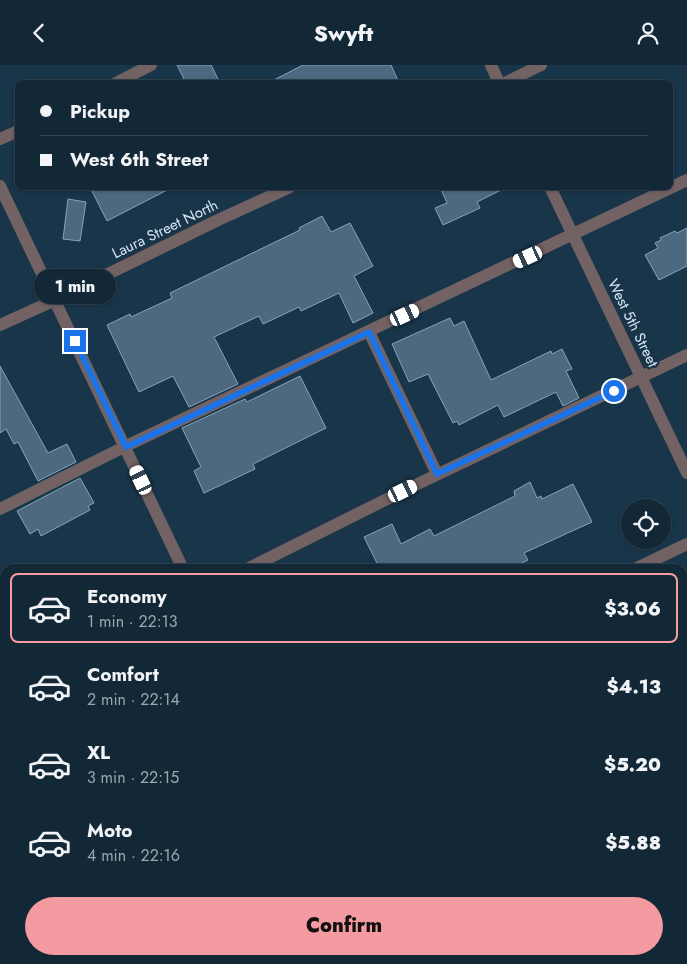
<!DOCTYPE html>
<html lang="en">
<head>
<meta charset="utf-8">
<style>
	:root { --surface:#132837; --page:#1c303f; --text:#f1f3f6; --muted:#9da6ad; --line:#324452; --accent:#f49aa1 }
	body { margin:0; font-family:Jost,sans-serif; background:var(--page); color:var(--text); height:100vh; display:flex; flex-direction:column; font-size:19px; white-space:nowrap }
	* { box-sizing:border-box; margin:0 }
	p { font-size:16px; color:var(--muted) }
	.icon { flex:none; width:28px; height:28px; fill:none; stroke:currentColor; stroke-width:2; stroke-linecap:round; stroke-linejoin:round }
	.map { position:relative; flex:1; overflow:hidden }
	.details { position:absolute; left:0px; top:499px; width:688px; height:401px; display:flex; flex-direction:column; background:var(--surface); border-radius:15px 15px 0 0; box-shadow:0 1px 4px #0004,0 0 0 1px var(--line) }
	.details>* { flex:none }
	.top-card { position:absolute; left:15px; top:15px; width:658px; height:110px; border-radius:8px; box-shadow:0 1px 4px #0004,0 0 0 1px var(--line); display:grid; align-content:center; height:110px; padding:0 25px; background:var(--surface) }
	.tools { position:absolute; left:621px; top:434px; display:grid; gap:10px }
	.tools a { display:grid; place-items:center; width:50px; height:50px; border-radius:50%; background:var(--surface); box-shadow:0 1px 4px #0004,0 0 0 1px var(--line); font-size:25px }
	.end { position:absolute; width:22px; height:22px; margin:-11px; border:6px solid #1a73e8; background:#fff; box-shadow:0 0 0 2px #fff }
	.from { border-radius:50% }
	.bubble { position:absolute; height:35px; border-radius:18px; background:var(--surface); box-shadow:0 1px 4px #0004,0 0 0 1px var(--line); font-size:16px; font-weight:800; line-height:35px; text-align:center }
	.car { position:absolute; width:15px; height:30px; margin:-15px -8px; border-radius:6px; box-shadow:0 0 4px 1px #0007; background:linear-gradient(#fff 24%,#345 0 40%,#fff 0 76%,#345 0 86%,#fff 0) }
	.top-card b { display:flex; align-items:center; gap:18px; height:48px; font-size:19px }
	.top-card b+b { border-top:1px solid var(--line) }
	.top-card i { width:12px; height:12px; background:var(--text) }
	ul { padding:9px 0 0; list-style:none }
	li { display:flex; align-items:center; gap:15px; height:70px; margin:0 10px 8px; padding:0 15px; border:2px solid transparent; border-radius:8px }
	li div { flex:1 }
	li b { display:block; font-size:19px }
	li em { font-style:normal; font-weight:800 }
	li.current { border-color:var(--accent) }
	li>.icon { width:45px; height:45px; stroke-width:1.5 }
	.button { display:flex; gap:10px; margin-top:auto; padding:10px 25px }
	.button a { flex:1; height:58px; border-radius:30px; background:var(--accent); color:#111; font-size:20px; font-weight:800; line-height:58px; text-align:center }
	header { display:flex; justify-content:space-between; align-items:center; height:65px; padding:0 25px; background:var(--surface); font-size:22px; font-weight:800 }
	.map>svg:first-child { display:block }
	.building { fill:#4c697f; stroke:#85a4bd }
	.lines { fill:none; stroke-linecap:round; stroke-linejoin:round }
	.service { stroke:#736263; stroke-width:12 }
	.minor { stroke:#736263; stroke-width:12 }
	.route { stroke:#1a73e8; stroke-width:6 }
	.labels { text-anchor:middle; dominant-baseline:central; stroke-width:4.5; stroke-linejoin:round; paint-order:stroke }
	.street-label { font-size:15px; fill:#d6e6f3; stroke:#193549 }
</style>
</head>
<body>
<header><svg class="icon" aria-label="back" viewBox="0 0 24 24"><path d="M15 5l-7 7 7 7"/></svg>Swyft<svg class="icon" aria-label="person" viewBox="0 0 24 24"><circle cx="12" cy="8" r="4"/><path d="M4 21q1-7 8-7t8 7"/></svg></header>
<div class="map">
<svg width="687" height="899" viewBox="0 0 687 899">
	<rect width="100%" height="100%" fill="#193549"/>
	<!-- building -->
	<g class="building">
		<polygon points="177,0 211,0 220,18 186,18"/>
		<polygon points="303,0 391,0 399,18 268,18"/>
		<polygon points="90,122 173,122 107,156"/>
		<polygon points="440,122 507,122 477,137 480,143 443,160 435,143 447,138"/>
		<polygon points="68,134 86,137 80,176 63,174"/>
		<polygon points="322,151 331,167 350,158 373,201 354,211 373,248 353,258 339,228 301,246 299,242 263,259 259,251 214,272 238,319 189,342 173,311 139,327 107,260 130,249 131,252 172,233 170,228 300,165 299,163"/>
		<polygon points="687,163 687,201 659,215 645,190 658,183 655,178 661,175 660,173 675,166 677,168"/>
		<polygon points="450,253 454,261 464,256 491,315 551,286 552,289 562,284 572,304 566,306 579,333 563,341 556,327 504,352 498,340 459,360 457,356 453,358 428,309 409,317 392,279"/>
		<polygon points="0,301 48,388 67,379 76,397 38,416 18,377 14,379 6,364 0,368"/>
		<polygon points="300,311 326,363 253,399 255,404 204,428 194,406 201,402 182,363 245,334 247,337"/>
		<polygon points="80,413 94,438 88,441 90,445 41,471 38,464 30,469 17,446"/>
		<polygon points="530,417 537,433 541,431 542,434 573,419 592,457 524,488 528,495 510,504 380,504 364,472 392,459 401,479 430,464 434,471 515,431 514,426"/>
	</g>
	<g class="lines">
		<!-- service -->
		<g class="service">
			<polyline points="116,18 151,0"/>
			<polyline points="0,74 18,66"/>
			<polyline points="369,267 437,409"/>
			<polyline points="0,444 126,381 687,115"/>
			<polyline points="247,504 403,426 687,290"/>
			<polyline points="0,623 5,621"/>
			<polyline points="682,670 687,668"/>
			<polyline points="682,844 687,842"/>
			<polyline points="228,895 231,899"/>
			<polyline points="204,899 212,895"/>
			<polyline points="258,899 267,895"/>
			<polyline points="568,899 577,895"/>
		</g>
		<!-- minor -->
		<g class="minor">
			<polyline points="491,0 499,18"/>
			<polyline points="505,18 541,0"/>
			<polyline points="0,121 183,504"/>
			<polyline points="550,122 687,408"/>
			<polyline points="0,260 55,235 216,156 290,122"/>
			<polyline points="635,504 687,479"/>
			<polyline points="0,808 5,806"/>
			<polyline points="373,895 375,899"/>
		</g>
	</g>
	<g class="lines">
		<!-- route -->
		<polyline class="route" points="75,276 126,382 369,267 437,409 614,326"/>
	</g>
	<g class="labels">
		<!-- street labels -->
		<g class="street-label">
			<text transform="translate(165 164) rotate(-26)">Laura Street North</text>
			<text transform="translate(633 258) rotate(64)">West 5th Street</text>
		</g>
	</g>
</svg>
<div class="tools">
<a><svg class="icon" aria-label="locate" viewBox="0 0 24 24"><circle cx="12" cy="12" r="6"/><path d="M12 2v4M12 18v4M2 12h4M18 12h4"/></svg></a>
</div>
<i class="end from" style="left:614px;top:326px"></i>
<i class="end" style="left:75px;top:276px"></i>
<div class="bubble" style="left:34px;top:204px;width:82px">1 min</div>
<i class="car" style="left:528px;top:192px;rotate:245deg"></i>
<i class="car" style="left:405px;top:250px;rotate:65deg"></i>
<i class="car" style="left:141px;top:415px;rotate:335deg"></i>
<i class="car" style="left:403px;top:426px;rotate:64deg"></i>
<div class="top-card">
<b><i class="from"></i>Pickup</b>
<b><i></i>West 6th Street</b>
</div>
<section class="details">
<ul>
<li class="current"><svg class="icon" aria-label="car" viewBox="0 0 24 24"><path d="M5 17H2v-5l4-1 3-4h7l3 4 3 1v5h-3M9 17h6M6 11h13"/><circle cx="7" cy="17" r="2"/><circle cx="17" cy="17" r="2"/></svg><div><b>Economy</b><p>1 min · 22:13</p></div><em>$3.06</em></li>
<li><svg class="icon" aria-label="car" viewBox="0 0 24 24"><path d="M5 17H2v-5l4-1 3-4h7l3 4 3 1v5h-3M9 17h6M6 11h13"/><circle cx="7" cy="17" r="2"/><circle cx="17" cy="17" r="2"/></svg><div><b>Comfort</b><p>2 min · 22:14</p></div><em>$4.13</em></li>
<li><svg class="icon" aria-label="car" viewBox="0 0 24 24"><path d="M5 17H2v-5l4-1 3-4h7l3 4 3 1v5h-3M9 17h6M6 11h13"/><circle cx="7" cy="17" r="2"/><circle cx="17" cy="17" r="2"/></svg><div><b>XL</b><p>3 min · 22:15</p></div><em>$5.20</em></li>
<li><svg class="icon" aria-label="car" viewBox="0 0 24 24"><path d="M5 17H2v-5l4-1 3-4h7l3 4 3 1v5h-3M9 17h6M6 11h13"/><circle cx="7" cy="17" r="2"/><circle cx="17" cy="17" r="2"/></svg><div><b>Moto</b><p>4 min · 22:16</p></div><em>$5.88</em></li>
</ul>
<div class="button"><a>Confirm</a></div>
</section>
</div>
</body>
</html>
